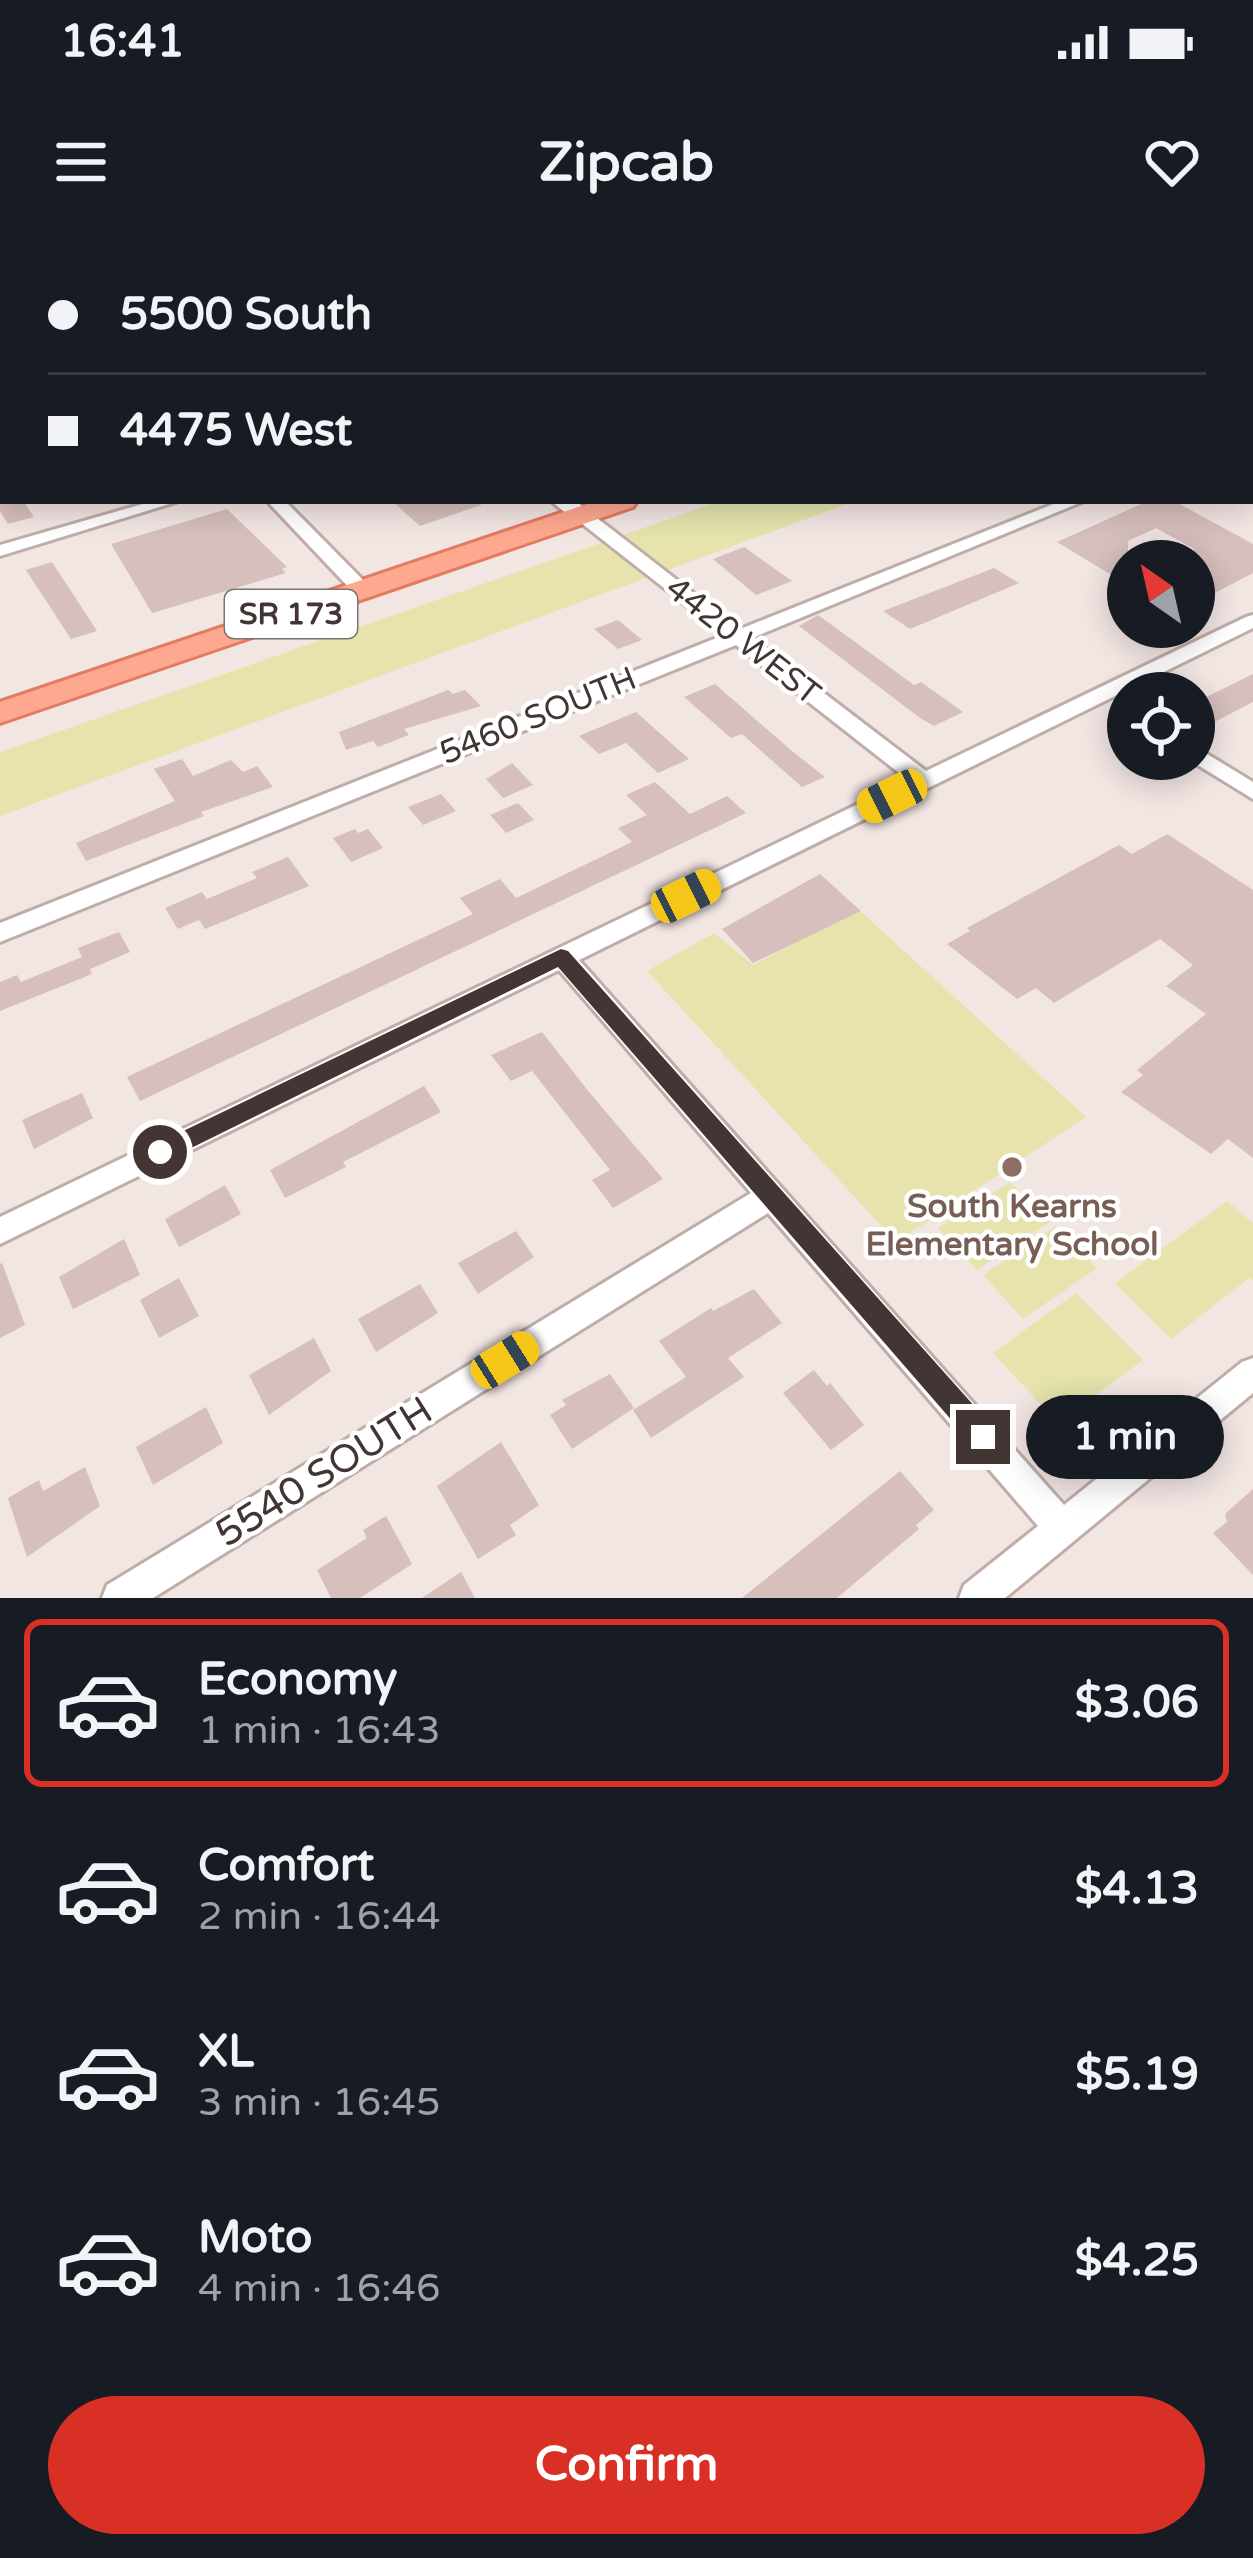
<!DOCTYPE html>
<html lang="en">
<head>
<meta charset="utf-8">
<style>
	:root { --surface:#171b24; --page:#20242c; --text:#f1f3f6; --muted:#9ea1a6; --line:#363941; --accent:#d93025 }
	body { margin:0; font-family:"Varela Round",sans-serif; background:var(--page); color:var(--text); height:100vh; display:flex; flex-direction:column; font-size:45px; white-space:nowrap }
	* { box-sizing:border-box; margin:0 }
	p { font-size:39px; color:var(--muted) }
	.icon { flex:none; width:66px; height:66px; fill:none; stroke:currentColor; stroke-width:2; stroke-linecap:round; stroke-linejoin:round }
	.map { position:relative; height:1358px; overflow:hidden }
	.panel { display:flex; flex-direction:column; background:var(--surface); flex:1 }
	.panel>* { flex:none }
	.guide { position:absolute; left:0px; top:0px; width:1254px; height:264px; box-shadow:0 6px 30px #0003; display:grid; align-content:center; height:264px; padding:0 48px; background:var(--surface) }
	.needle { width:78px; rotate:326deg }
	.fabs { position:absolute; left:1107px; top:300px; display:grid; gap:24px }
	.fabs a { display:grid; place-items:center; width:108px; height:108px; border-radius:50%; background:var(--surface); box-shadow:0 6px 30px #0003; font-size:60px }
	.end { position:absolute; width:54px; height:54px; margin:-27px; border:15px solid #433534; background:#fff; box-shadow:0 0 0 6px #fff }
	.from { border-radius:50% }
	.bubble { position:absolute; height:84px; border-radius:42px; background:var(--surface); box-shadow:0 6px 30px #0003; font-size:39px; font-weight:800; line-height:84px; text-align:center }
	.car { position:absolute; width:36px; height:72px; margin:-36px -18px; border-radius:15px; box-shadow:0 0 9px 3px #0007; background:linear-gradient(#f5c518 24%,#345 0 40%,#f5c518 0 76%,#345 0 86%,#f5c518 0) }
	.guide b { display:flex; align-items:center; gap:42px; height:114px; font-size:45px }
	.guide b+b { border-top:3px solid var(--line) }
	.guide i { width:30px; height:30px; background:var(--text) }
	ul { padding:21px 0 0; list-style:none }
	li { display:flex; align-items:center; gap:36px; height:168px; margin:0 24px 18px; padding:0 24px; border:6px solid transparent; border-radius:18px }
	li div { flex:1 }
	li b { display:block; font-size:45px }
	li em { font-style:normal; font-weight:800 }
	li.selected { border-color:var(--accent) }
	li>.icon { width:108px; height:108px; stroke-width:1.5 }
	.button { display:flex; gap:24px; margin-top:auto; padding:24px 48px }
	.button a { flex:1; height:138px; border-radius:72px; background:var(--accent); color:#fff; font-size:48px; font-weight:800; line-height:138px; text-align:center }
	.status { display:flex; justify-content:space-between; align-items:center; height:84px; padding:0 60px; background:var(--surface); direction:ltr }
	.status svg { height:33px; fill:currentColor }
	header { display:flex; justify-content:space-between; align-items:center; height:156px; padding:0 48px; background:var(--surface); font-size:54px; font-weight:800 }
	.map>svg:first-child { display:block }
	.green { fill:#e6e4ac }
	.building { fill:#d6bfbc }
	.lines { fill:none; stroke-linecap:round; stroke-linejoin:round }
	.minor-casing { stroke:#c0ada9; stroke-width:6 }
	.tertiary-casing { stroke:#c0ada9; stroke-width:6 }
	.primary-casing { stroke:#e37b60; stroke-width:6 }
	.minor { fill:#fff; fill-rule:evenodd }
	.tertiary { fill:#fff; fill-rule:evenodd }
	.primary { fill:#fea890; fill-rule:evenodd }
	.route { fill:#433534 }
	.education-dot { fill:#8d6e63; stroke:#fff; stroke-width:4.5 }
	.labels { text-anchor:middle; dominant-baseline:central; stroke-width:9; stroke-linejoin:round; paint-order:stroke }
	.shield { fill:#fff; stroke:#7b7271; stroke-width:3 }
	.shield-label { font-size:30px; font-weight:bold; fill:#433534 }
	.street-label { font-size:33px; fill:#433534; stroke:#fff }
	.education-label { font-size:33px; font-weight:bold; fill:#785e54; stroke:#fff }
	.near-street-label { font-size:39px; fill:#433534; stroke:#fff }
</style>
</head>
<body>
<div class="status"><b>16:41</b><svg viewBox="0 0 49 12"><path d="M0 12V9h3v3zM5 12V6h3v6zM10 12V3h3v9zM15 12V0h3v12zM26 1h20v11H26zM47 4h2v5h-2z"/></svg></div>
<header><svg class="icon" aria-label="menu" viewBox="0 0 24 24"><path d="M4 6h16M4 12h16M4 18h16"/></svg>Zipcab<svg class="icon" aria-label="heart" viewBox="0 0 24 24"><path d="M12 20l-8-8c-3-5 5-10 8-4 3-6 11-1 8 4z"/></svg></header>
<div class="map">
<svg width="1253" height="1358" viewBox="0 0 1253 1358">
	<rect width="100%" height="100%" fill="#f2e6e3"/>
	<!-- green -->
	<g class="green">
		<polygon points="721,261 855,261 0,576 0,512"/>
		<polygon points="858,669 1086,877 896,1002 647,731 714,693 753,725"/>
		<polygon points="1010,942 1050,982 977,1030 938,988"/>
		<polygon points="1227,961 1253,983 1253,1040 1249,1038 1171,1099 1115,1043"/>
		<polygon points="1055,987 1097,1028 1023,1079 983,1035"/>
		<polygon points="1076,1053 1143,1120 1058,1183 993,1113"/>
	</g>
	<!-- building -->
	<g class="building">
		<polygon points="0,229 3,261 23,261 34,277 8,284 0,271"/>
		<polygon points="392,261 480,261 481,265 420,286"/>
		<polygon points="1148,261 1174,261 1253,304 1253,333 1194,364 1194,309 1156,288 1128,301 1128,345 1057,302"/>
		<polygon points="227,269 287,327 282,329 286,333 152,373 111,304"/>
		<polygon points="744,307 792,341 756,355 713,319"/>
		<polygon points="52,322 97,391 71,399 26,330"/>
		<polygon points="994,328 1019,343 910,389 883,371"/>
		<polygon points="818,375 914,445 921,442 963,472 934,486 920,478 799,386"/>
		<polygon points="618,380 642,400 618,409 594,389"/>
		<polygon points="1253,434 1253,462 1205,487 1194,480 1194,463"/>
		<polygon points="715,444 792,511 825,537 802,547 742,494 731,498 684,457"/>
		<polygon points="448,450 453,454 465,450 481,466 404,489 409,495 378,507 373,501 346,510 339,492"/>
		<polygon points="636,472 689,519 658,533 626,503 599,514 579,496"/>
		<polygon points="182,519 193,536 231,520 243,532 257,526 273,547 201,572 204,576 86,621 76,603 175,561 154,529"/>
		<polygon points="512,523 533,545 503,558 486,539"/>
		<polygon points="655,542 690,574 727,556 746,573 140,861 127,837 473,674 460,658 500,639 516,658 632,602 618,588 647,575 626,555"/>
		<polygon points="441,554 456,571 423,585 408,567"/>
		<polygon points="518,563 534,580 506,593 490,575"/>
		<polygon points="355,589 358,593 368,589 383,608 351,622 333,598"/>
		<polygon points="1167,594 1253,650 1253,918 1228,899 1211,914 1121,852 1143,835 1137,830 1206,774 1166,746 1193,725 1160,699 1054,763 1036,748 1017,759 947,704 970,691 967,688 1119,605 1132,614"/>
		<polygon points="288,617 309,646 205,689 199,680 178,689 165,668 202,652 207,659 257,638 252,632"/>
		<polygon points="820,634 861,671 753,723 722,689"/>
		<polygon points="119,692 130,712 90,729 92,734 0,771 0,742 17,735 21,742 82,717 78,708"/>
		<polygon points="542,792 589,852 663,939 613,968 592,940 610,930 532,831 511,841 491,815"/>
		<polygon points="424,846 441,872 343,922 346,927 285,958 270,930"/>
		<polygon points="82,853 93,878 34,909 22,880"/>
		<polygon points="225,945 241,974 179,1007 165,979"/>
		<polygon points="516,991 534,1017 478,1054 458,1023"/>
		<polygon points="124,999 140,1035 73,1069 59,1037"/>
		<polygon points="2,1023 25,1085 0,1098 0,1024"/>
		<polygon points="179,1038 199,1076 159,1098 140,1060"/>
		<polygon points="420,1044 438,1073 376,1112 358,1079"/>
		<polygon points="754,1049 782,1083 728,1118 744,1137 651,1198 633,1170 686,1137 659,1101 711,1068 713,1071"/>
		<polygon points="314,1098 331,1131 269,1175 249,1135"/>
		<polygon points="814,1130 827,1146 830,1143 864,1185 831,1210 783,1153"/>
		<polygon points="610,1134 634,1168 572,1209 550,1175 566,1165 562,1160"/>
		<polygon points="206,1167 223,1203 153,1245 136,1207"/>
		<polygon points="501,1202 539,1265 510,1285 516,1295 478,1319 437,1246"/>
		<polygon points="85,1227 100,1266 27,1317 8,1258 39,1240 43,1251"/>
		<polygon points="900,1231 934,1270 916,1285 919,1289 837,1358 742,1358"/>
		<polygon points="1253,1249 1253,1335 1213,1293 1227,1282 1225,1274"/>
		<polygon points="386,1276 412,1324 360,1358 331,1358 317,1330 367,1298 363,1290"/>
		<polygon points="461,1332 475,1358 422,1358"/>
	</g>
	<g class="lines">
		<!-- minor casing -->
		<g class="minor-casing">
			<g id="minor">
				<polygon points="953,0 970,0 972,3 955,3"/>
				<rect x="1251" y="95" width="2" height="9"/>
				<polygon points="0,103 3,103 0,112"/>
				<polygon points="3,193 3,203 0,204 0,194"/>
				<rect x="1251" y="243" width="2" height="11"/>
				<polygon points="153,261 179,261 0,316 0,305"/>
				<polygon points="267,261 285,261 369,346 369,354 355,354"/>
				<polygon points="1061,261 1084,261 752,398 926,531 1246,377 1253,375 1253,388 579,720 1064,1265 1242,1122 1253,1118 1253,1153 1005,1358 959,1358 964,1345 1038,1286 768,973 153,1358 102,1358 107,1345 751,953 559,730 0,1004 0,977 908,540 736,405 0,702 0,683 724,395 576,279 576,271 588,271 740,389"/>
				<polygon points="1194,506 1253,542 1253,559 1188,519 1194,519"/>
			</g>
		</g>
		<!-- tertiary casing -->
		<g class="tertiary-casing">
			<g id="tertiary">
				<polygon points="224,0 242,0 244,3 226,3"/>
				<polygon points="551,261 576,261 593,275 590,280 574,280"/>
			</g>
		</g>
		<!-- primary casing -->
		<g class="primary-casing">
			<polygon id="primary" points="596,261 637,261 633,267 0,483 0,462"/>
		</g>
		<!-- minor -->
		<use href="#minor" class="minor"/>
		<!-- tertiary -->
		<use href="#tertiary" class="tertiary"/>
		<!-- primary -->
		<use href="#primary" class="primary"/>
	</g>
	<!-- route -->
	<polygon class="route" points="561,709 568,711 993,1187 996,1197 993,1206 983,1210 974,1206 558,727 169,919 152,919 152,906"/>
	<!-- markers -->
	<circle class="education-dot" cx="1012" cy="927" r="12"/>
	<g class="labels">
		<!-- shield labels -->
		<rect class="shield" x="225" y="350" width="132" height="48" rx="9"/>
		<g class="shield-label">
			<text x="291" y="374">SR 173</text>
		</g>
		<!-- street labels -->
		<g class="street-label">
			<text transform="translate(743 401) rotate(38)">4420 WEST</text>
			<text transform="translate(538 476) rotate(-22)">5460 SOUTH</text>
		</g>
		<!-- education labels -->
		<g class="education-label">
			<text x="1012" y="966">South Kearns<tspan x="1012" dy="38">Elementary School</tspan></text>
		</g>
		<!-- near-street labels -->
		<g class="near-street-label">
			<text transform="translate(324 1232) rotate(-32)">5540 SOUTH</text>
		</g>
	</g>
</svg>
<div class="fabs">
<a><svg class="needle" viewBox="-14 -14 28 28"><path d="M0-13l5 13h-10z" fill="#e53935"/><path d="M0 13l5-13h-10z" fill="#9ea1a6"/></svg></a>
<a><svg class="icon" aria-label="locate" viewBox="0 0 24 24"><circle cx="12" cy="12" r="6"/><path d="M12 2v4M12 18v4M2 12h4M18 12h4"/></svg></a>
</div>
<i class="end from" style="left:160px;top:912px"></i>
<i class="end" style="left:983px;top:1197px"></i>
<div class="bubble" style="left:1026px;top:1155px;width:198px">1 min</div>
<i class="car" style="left:892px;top:556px;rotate:244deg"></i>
<i class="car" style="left:686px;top:656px;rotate:64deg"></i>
<i class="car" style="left:505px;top:1120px;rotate:58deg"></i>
<div class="guide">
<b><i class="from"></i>5500 South</b>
<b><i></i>4475 West</b>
</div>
</div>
<section class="panel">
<ul>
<li class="selected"><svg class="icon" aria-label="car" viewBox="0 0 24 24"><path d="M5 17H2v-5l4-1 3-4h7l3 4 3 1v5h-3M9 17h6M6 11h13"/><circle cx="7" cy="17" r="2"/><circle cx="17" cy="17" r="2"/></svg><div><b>Economy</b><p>1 min · 16:43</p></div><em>$3.06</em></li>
<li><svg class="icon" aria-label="car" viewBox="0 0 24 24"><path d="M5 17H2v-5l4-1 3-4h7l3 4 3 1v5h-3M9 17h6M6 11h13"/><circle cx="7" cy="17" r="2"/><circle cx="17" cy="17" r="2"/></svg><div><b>Comfort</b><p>2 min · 16:44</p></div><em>$4.13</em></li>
<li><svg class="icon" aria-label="car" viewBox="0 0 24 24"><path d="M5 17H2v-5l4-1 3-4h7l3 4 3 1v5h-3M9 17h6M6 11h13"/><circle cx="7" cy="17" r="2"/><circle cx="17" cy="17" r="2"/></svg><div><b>XL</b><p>3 min · 16:45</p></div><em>$5.19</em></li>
<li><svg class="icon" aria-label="car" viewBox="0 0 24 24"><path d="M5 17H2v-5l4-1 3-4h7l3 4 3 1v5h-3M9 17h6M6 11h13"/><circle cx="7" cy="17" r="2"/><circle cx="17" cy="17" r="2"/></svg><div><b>Moto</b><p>4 min · 16:46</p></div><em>$4.25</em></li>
</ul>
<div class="button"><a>Confirm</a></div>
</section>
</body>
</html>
